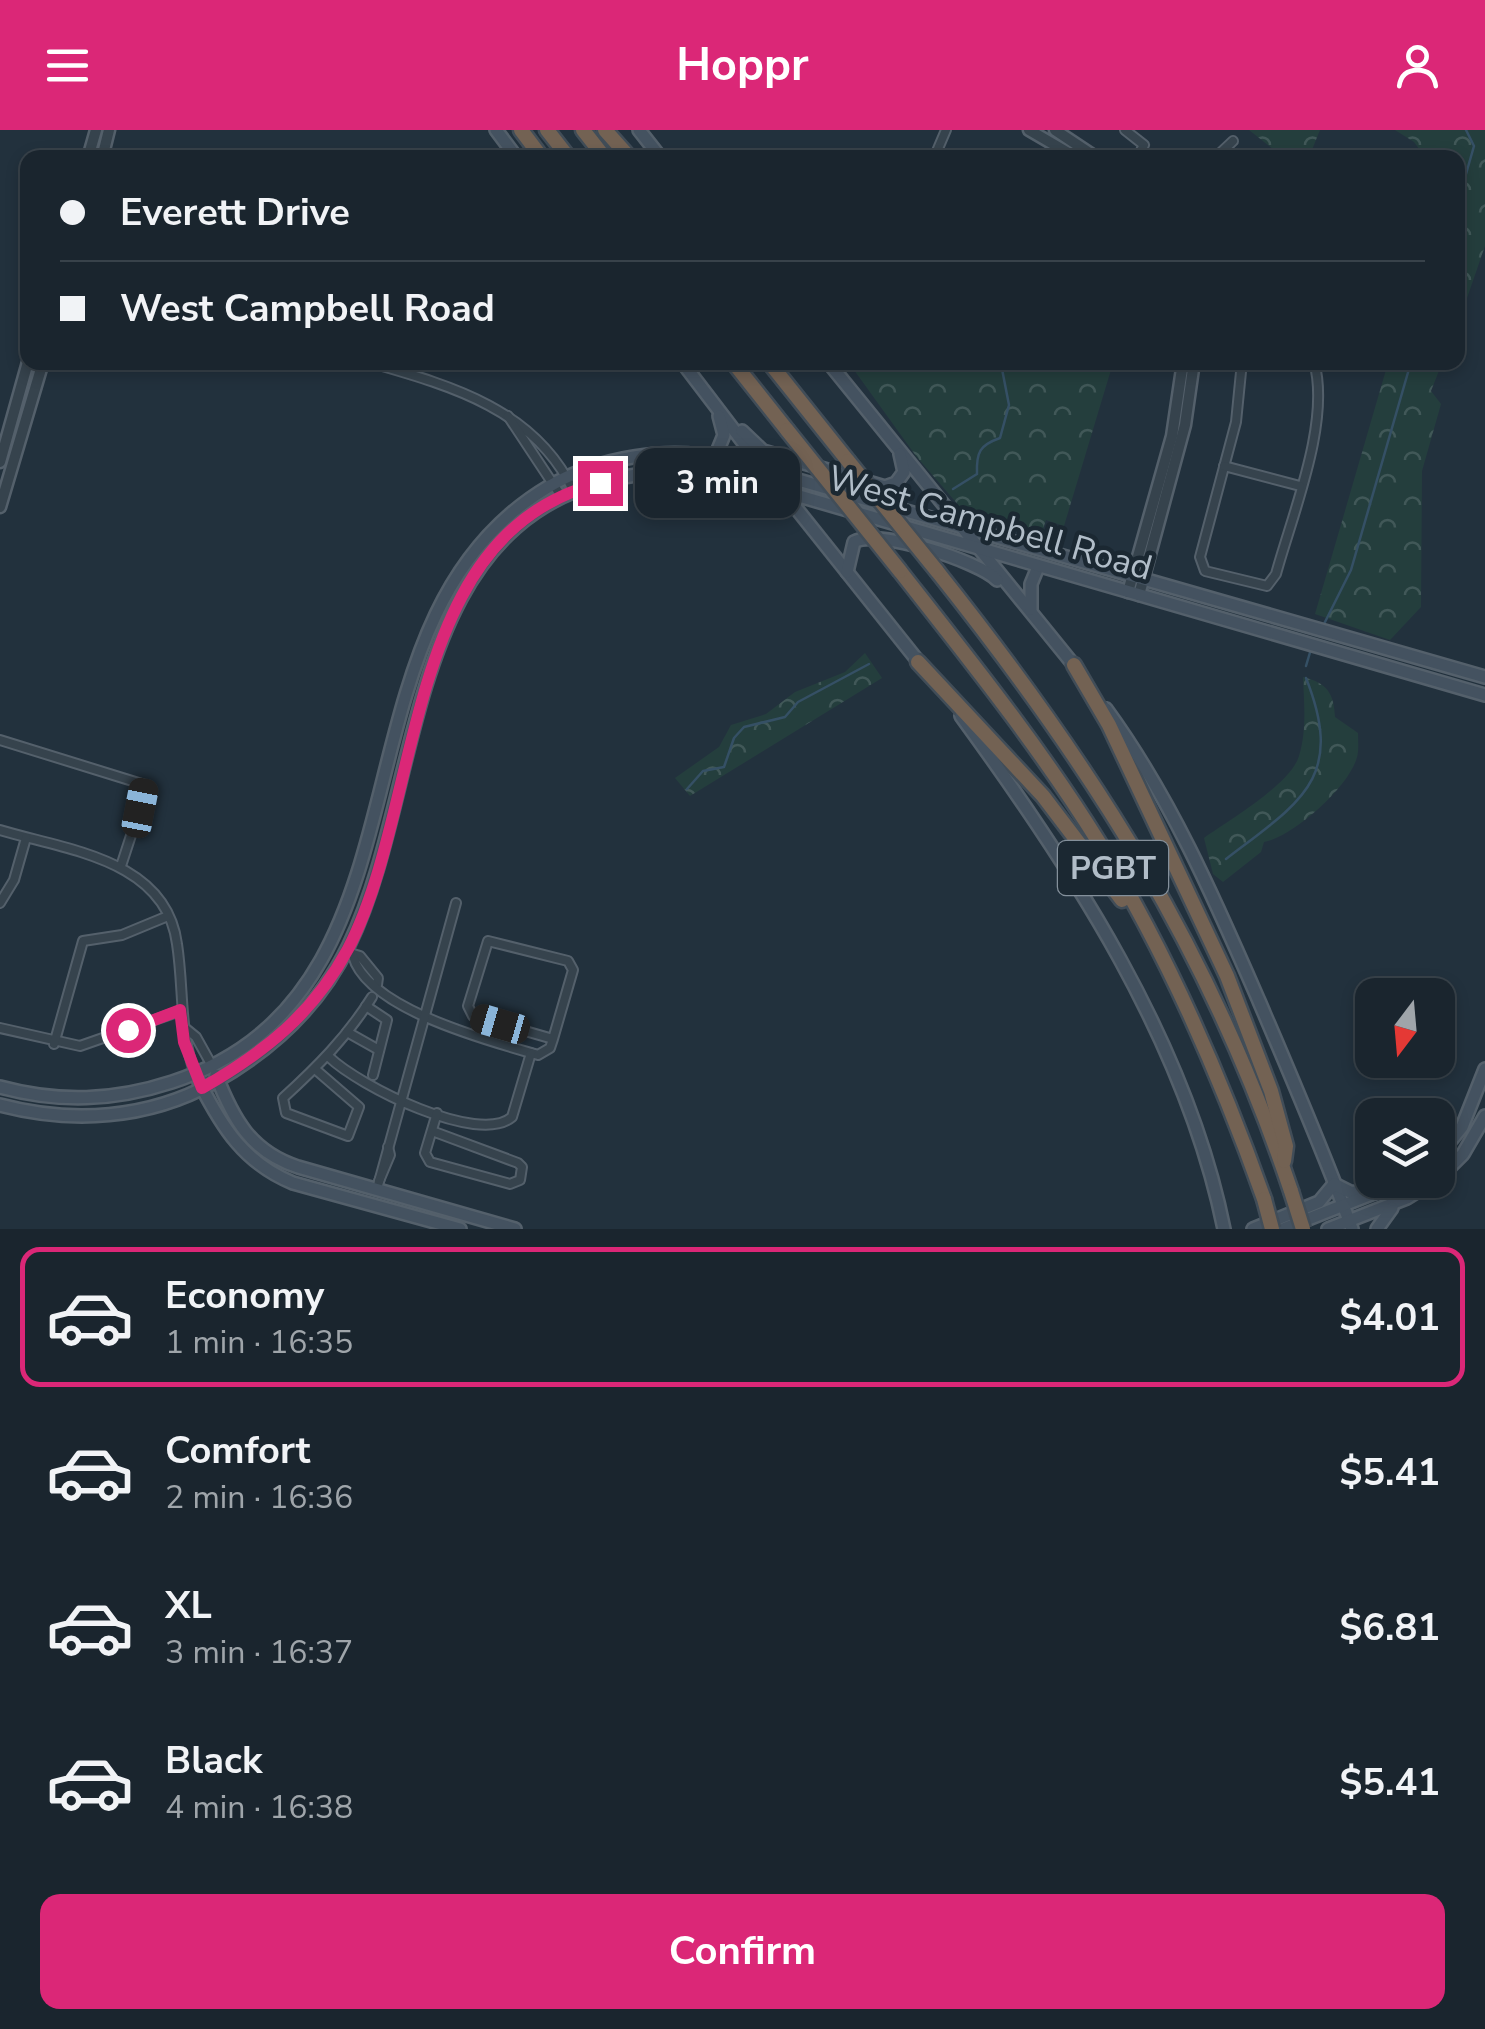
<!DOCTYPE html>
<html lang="en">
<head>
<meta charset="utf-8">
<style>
	:root { --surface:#1a252e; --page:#232d36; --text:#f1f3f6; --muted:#9fa5aa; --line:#38424a; --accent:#db2777 }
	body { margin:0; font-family:"Nunito Sans",sans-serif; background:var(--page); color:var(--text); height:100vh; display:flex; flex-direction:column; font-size:38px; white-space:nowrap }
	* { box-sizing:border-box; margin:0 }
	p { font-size:32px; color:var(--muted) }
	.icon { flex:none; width:55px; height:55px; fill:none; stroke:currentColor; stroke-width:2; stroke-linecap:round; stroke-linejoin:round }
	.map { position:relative; height:1099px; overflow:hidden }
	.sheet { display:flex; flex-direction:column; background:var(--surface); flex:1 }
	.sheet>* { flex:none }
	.guide { position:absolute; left:20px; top:20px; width:1445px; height:220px; border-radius:20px; box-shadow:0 5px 15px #0003,0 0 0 2px var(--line); display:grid; align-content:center; height:220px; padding:0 40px; background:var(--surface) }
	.needle { width:65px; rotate:196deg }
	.tools { position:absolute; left:1355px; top:848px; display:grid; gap:20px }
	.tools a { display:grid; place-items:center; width:100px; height:100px; border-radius:20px; background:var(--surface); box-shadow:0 5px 15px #0003,0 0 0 2px var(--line); font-size:50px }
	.end { position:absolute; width:45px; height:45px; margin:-22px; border:12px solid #db2777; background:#fff; box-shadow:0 0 0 5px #fff }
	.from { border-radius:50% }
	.bubble { position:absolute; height:70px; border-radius:20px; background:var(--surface); box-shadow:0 5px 15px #0003,0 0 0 2px var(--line); font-size:32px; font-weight:700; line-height:70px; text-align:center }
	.car { position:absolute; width:30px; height:60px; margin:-30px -15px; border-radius:12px; box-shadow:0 0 8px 2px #0007; background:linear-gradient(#222 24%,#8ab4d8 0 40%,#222 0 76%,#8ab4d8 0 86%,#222 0) }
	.guide b { display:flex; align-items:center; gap:35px; height:95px; font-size:38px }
	.guide b+b { border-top:2px solid var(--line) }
	.guide i { width:25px; height:25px; background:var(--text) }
	ul { padding:18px 0 0; list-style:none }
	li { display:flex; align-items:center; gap:30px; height:140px; margin:0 20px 15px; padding:0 20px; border:5px solid transparent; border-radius:20px }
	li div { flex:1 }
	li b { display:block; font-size:38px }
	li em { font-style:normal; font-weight:700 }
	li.active { border-color:var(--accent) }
	li>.icon { width:90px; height:90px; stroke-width:1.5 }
	.button { display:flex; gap:20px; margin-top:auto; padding:20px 40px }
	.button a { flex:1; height:115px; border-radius:20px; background:var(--accent); color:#fff; font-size:40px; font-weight:700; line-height:115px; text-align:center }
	header { display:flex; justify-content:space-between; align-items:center; height:130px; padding:0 40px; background:var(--accent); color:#fff; font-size:45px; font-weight:700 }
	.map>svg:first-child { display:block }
	.forest { fill:url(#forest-crowns) }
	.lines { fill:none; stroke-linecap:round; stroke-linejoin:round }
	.stream { stroke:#355065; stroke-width:2.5 }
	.minor-casing { stroke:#54606b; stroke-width:12 }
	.tertiary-casing { stroke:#54606b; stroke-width:15 }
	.secondary-casing { stroke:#54606b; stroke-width:16 }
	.motorway-casing { stroke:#414d58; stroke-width:19 }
	.minor { stroke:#36434d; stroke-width:8 }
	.tertiary { stroke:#36434d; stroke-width:10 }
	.secondary { stroke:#445260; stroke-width:11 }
	.motorway { stroke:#736253; stroke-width:14 }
	.motorway-bridge-casing { stroke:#414d58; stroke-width:19; stroke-linecap:butt }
	.motorway-bridge { stroke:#736253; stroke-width:14 }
	.route { stroke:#db2777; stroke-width:12 }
	.labels { text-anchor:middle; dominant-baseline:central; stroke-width:9; stroke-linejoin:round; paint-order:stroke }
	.shield { fill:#1b2832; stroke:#84909b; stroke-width:2.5 }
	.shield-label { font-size:32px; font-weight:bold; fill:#b1bdc8 }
	.street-label { font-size:35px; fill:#b1bdc8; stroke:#1b2832 }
</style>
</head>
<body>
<header><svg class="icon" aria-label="menu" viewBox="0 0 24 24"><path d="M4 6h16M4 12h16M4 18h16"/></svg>Hoppr<svg class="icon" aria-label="person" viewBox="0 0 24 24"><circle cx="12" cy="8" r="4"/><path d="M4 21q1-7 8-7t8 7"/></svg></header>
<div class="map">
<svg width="1485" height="1099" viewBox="0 0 1485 1099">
	<defs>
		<pattern id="forest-crowns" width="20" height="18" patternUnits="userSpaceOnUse" patternTransform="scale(2.5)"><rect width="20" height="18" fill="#243e3d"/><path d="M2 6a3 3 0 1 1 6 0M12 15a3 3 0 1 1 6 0" fill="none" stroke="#415858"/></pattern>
	</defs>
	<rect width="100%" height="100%" fill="#22313d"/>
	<!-- forest -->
	<g class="forest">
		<polygon points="1249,0 1320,0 1309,27 1283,27"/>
		<polygon points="1395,0 1485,0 1485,116 1458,194 1458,28 1425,27 1414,12"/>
		<polygon points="849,233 1113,233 1064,396 1046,390 1040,408 967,385 916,326"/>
		<polygon points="1388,233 1442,233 1431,261 1441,274 1422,341 1421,477 1390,510 1315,484"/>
		<polygon points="865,523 882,548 690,666 675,648 719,617 731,595 766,584 795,562 845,542"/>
		<path d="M1303,547C1327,553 1334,563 1335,587L1358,603C1358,611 1359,620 1357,627C1350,656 1293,707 1264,712L1261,722L1223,752L1213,744L1204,708C1228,691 1291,654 1299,626C1307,600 1304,573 1303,547Z"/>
	</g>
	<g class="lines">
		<!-- stream -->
		<g class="stream">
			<polyline points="1458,72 1474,16 1466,0"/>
			<path d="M953,359L977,344C976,322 980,315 1000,308L1009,275L1002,239L1010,232"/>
			<polyline points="1324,494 1351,440 1411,232"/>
			<polyline points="1306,536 1311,519"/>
			<polyline points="687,659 703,641 724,637 734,608 744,597 785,587 798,572 869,534"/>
			<path d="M1226,729C1300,672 1346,649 1306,548"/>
		</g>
		<!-- minor casing -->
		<g class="minor-casing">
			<g id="minor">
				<polyline points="1125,0 1144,15 1137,28"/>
				<polyline points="934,28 946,0"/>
				<polyline points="1215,28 1233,11"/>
				<path d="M368,232C448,255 534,278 573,360"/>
				<path d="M1242,232L1236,292L1200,427L1205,441L1267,456L1276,444C1292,385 1331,292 1314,232"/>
				<polyline points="1191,233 1287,232"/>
				<polyline points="508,286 561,366"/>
				<polyline points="1224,336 1300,356"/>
				<polyline points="0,610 142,654 140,678 121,736"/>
				<path d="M0,700C66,720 166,729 177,814C184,859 179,900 195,944"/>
				<polyline points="0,773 14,750 26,708"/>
				<polyline points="350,823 360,826 378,848 377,855"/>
				<path d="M353,826C367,879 490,911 538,925L550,918L553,909L573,840L568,831L488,811L468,876L473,886L553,909"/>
				<polyline points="366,876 387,890 373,945"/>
				<polyline points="0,898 80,916 180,881"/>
				<polyline points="185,898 196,907 211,934"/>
				<polyline points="347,902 379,920"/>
				<polyline points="54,914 83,811 122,805 168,786"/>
				<path d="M329,927C359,956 479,1016 512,987L531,923"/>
				<path d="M315,939L359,977L348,1006L286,983L283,968C317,937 347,907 372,867"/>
				<polyline points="432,1001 518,1033 522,1037 520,1050 510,1054 430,1032 425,1023 437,983"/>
				<polyline points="379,1051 390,1025 388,1017"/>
				<polyline points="377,1059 456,773"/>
			</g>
		</g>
		<!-- tertiary casing -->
		<g class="tertiary-casing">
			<g id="tertiary">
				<polyline points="1029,0 1077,28"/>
				<polyline points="1055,0 1097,28"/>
				<polyline points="88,28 96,0"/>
				<polyline points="102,28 109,0"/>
				<polyline points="0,332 28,232"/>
				<polyline points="0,377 43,232"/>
				<polyline points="1128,462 1172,306 1183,232"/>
				<polyline points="1139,465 1185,295 1194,232"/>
			</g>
		</g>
		<!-- secondary casing -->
		<g class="secondary-casing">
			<g id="secondary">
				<polyline points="496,0 517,28"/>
				<polyline points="639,0 661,28"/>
				<polyline points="682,232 765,341"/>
				<polyline points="828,232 1077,539"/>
				<polyline points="742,301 763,321 885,357 896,353 904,342 900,324"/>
				<polyline points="715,327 724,305 719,286"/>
				<polyline points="784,363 922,536"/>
				<path d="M847,442L854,412C876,398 979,431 997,450"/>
				<polyline points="1031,479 1031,454 1038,437"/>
				<path d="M1106,579C1171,668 1215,770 1259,871C1291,946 1324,1022 1352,1099"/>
				<path d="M961,586C1072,738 1186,911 1224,1099"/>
				<path d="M216,945C233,989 251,1022 298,1037L515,1099"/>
				<path d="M199,952C222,997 244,1033 293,1053L460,1099"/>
				<path d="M0,957C59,973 114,971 172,952C449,861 318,494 548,357C599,327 667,316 725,329L1485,547"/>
				<path d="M0,975C72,994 148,989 213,953C272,920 319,877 349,815C423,663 403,406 602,352C647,340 691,339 737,348L1485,565"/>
				<polyline points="1438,1026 1462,997 1485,939"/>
				<polyline points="1438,1049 1463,1024 1485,986"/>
				<polyline points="1253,1099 1319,1072 1334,1054 1350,1062 1375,1063"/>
				<polyline points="1283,1099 1407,1050"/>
				<polyline points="1328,1099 1407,1068 1436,1050"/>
				<polyline points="1377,1099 1392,1078"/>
			</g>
		</g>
		<!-- motorway casing -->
		<g class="motorway-casing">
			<g id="motorway">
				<polyline points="521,0 542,28"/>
				<polyline points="547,0 569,28"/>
				<polyline points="583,0 605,28"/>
				<polyline points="605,0 630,28"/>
				<polyline points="733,232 787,300"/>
				<polyline points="769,232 848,331"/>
				<path d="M900,441C969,529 1039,616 1098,711C1167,823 1220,945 1264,1069"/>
				<path d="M937,441C1093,637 1211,821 1291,1061"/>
				<polyline points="918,532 1043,666 1122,770"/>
				<polyline points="1074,535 1109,595 1227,846 1271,961 1286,1016 1284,1031"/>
			</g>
		</g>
		<!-- minor -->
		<use href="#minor" class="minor"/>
		<!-- tertiary -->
		<use href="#tertiary" class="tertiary"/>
		<!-- secondary -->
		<use href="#secondary" class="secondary"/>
		<!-- motorway -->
		<use href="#motorway" class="motorway"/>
		<!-- motorway-bridge casing -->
		<g class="motorway-bridge-casing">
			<g id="motorway-bridge">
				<polyline points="787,300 900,441"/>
				<polyline points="848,331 937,441"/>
				<polyline points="1291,1061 1303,1099"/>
				<polyline points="1264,1069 1272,1099"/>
			</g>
		</g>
		<!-- motorway-bridge -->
		<use href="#motorway-bridge" class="motorway-bridge"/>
	</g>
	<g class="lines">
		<!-- route -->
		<path class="route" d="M128,900L180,880L184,912L202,958C265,922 313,884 348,819C425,672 401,403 600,353"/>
	</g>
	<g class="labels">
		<!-- shield labels -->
		<rect class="shield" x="1058" y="711" width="110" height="54" rx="8"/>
		<g class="shield-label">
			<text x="1113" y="738">PGBT</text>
		</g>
		<!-- street labels -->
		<g class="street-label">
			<text transform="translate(990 393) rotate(16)">West Campbell Road</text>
		</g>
	</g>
</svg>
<div class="tools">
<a><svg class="needle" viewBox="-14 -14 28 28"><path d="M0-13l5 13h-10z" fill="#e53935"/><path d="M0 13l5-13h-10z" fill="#9fa5aa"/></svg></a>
<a><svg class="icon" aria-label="layers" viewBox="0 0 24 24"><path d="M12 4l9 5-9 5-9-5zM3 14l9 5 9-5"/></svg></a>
</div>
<i class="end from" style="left:128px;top:900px"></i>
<i class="end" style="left:600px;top:353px"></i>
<div class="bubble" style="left:635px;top:318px;width:165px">3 min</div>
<i class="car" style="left:140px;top:678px;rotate:11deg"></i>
<i class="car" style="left:500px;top:894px;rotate:286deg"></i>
<div class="guide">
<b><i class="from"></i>Everett Drive</b>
<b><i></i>West Campbell Road</b>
</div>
</div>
<section class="sheet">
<ul>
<li class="active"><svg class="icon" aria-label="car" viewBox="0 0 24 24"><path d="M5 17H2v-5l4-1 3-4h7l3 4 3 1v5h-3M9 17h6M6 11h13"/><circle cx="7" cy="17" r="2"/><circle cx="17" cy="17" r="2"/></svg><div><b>Economy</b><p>1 min · 16:35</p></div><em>$4.01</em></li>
<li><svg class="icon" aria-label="car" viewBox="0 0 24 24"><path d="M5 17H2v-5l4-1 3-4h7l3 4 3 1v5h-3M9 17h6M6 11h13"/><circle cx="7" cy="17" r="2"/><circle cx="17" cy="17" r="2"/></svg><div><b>Comfort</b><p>2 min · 16:36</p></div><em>$5.41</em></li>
<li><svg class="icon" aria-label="car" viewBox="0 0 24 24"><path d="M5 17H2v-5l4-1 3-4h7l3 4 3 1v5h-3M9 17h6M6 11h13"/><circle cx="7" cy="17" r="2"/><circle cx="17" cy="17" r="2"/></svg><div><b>XL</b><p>3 min · 16:37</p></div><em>$6.81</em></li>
<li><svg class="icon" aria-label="car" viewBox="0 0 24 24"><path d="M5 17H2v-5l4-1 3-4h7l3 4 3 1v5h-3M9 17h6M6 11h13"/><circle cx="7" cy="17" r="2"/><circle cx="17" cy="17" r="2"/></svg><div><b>Black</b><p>4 min · 16:38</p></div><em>$5.41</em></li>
</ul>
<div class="button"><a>Confirm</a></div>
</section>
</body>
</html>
